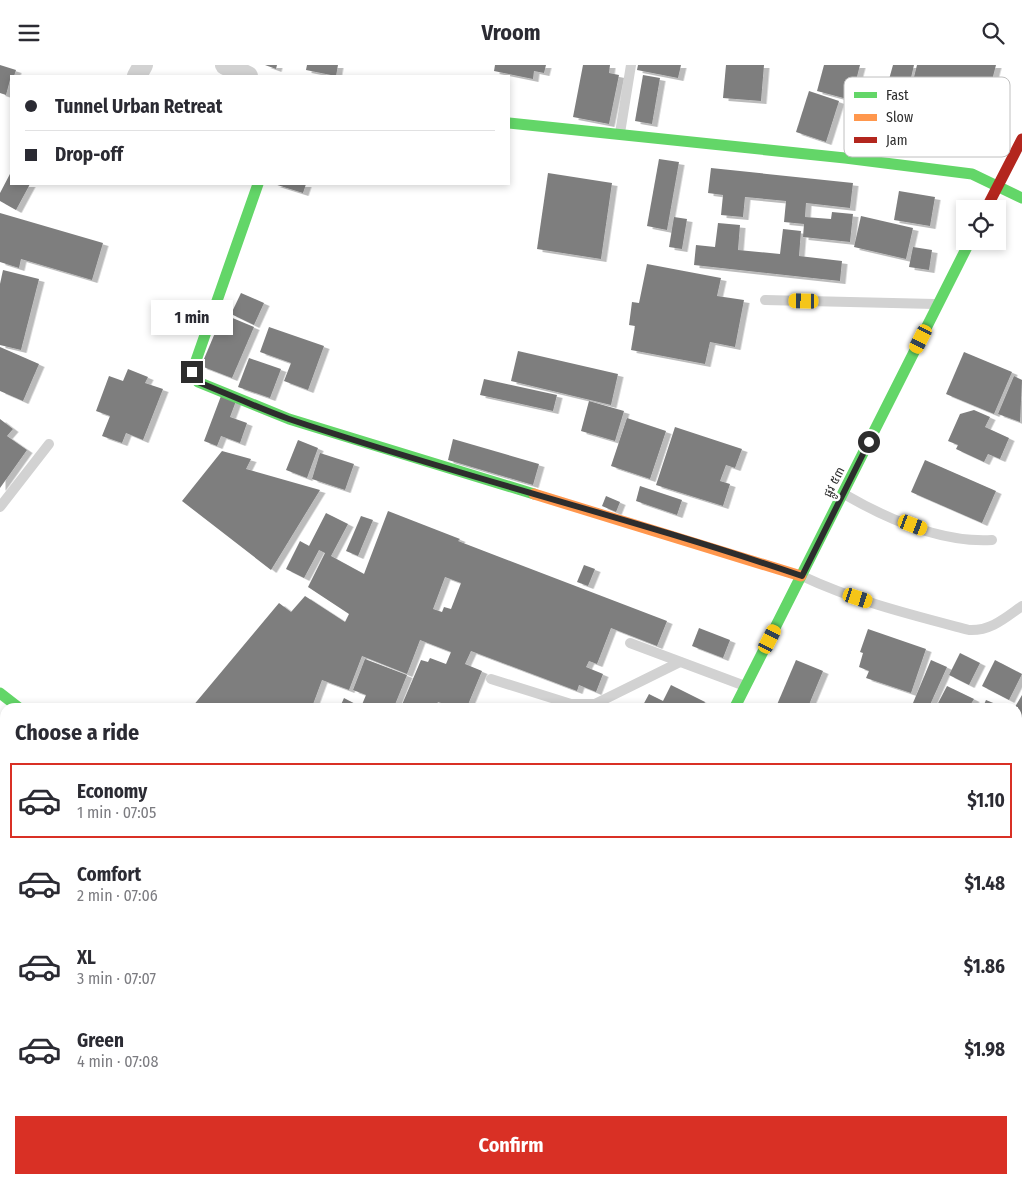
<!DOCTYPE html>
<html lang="en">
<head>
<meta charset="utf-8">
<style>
	:root { --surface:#fff; --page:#f2f2f3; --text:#2b2b33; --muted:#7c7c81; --line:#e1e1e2; --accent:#d93025 }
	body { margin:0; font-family:"Fira Sans Condensed","Noto Sans Khmer",sans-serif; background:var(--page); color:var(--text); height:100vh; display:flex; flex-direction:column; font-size:19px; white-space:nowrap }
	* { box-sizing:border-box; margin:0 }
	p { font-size:16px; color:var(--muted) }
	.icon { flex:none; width:28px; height:28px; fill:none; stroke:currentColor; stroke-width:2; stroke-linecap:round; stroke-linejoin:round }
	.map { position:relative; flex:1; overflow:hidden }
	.details { position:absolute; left:0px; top:638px; width:1022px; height:481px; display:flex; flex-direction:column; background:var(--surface); border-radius:15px 15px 0 0; box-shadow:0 2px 8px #0003 }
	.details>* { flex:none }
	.guide { position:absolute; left:10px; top:10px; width:500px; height:110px; border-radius:0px; box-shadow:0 2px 8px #0003; display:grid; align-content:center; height:110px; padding:0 15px; background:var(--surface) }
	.fabs { position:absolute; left:956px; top:135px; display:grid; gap:10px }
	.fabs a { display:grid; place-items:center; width:50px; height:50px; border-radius:0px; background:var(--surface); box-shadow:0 2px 8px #0003; font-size:25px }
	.end { position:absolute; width:22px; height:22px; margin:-11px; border:6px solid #2d2d2d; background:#fff; box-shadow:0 0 0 2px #fff }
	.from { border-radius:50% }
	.bubble { position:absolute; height:35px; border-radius:0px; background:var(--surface); box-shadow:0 2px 8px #0003; font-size:16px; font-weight:700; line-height:35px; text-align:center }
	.car { position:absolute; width:15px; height:30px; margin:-15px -8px; border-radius:6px; box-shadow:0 0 4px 1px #0007; background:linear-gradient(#f5c518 24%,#345 0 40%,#f5c518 0 76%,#345 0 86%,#f5c518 0) }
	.guide b { display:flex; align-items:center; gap:18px; height:48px; font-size:19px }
	.guide b+b { border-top:1px solid var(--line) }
	.guide i { width:12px; height:12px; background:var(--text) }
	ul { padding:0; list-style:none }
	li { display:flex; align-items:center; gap:15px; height:75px; margin:0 10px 8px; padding:0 5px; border:2px solid transparent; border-radius:0px }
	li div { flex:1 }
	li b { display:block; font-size:19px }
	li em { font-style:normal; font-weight:700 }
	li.selected { border-color:var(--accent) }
	li>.icon { width:45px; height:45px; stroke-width:1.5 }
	h2 { padding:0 15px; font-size:22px; line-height:60px }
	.button { display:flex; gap:10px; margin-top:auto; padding:10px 15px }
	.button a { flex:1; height:58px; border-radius:0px; background:var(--accent); color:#fff; font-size:20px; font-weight:700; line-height:58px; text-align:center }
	header { display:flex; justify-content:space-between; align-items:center; height:65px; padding:0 15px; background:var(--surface); font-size:22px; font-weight:700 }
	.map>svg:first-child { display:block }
	.building { fill:#7e7e7e; fill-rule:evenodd; filter:url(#shadow) }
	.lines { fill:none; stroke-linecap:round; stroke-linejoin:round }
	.lane { stroke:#d2d2d2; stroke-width:10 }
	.street { stroke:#d2d2d2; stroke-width:20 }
	.fast { stroke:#63d668; stroke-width:11 }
	.slow { stroke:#ff974d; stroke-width:11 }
	.jam { stroke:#b3261e; stroke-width:11 }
	.route { stroke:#2d2d2d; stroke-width:6 }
	.labels { text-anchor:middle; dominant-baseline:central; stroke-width:5; stroke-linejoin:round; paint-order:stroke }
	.street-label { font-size:12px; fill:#2d2d2d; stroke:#fff }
	.key { fill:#fff; stroke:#c0c0c0; stroke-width:1 }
	.key-label { font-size:14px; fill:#2d2d2d }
</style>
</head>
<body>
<header><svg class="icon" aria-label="menu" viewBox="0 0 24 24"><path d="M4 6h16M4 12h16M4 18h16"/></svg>Vroom<svg class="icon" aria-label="search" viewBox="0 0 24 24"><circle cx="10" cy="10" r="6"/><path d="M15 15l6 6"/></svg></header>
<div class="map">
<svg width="1022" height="1118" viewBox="0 0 1022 1118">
	<defs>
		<filter id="shadow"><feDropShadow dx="5.5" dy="3" stdDeviation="0" flood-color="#0004"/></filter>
	</defs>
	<rect width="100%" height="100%" fill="#fff"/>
	<!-- building -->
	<g class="building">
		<polygon points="0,0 16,5 14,11 11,11 6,30 0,28"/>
		<polygon points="265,0 277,0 276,4"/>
		<polygon points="307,0 338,0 336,11 306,5"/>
		<polygon points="495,0 546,0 544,8 534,6 533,14 494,6"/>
		<polygon points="583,0 610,0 609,8 619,10 609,59 573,52"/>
		<polygon points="638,0 681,0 678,13 637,5"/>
		<polygon points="726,0 764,0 761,36 723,33"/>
		<polygon points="824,0 860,0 851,35 817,26"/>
		<polygon points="893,0 914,0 907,30 919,33 905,88 868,79 881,24 886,25"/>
		<polygon points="917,0 996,0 985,42 911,24"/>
		<polygon points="643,10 660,13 652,59 635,56"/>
		<polygon points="809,26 839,36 826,77 796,67"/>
		<polygon points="659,94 679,97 667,165 647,161"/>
		<polygon points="711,103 853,118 850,143 806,138 805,152 831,154 832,147 853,149 850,177 803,172 804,159 784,157 786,136 745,132 743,152 721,150 723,130 708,128"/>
		<polygon points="11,107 11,119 30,119 16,145 0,136 0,128"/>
		<polygon points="548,108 612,118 601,194 537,184"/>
		<polygon points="274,119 306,119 303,128"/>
		<polygon points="899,126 935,132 930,161 894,155"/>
		<polygon points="0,148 103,178 92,215 21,194 19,203 0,197"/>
		<polygon points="861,151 913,163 906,194 854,182"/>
		<polygon points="674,152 687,154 682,184 669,182"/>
		<polygon points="718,158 740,160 738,185 780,189 783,164 801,166 799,191 842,196 840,216 694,200 696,180 715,182"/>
		<polygon points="913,182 932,185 929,205 909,202"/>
		<polygon points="647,199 721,213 717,231 744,235 735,282 710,277 705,299 631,285 635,261 629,260 632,237 639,238"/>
		<polygon points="3,205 39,214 21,285 0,280 0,219"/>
		<polygon points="241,228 264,238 254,260 231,249"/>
		<polygon points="223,249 254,262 232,313 201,301"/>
		<polygon points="269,262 324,281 308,325 284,316 291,298 260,287"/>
		<polygon points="0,282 39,299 23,336 0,326"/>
		<polygon points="518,286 618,309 611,340 511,316"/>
		<polygon points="964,287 1012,307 994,349 946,329"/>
		<polygon points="249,293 281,304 270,333 238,322"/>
		<polygon points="128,304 148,312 145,318 163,324 143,375 126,368 122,378 102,371 110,351 96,346 109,311 123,316"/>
		<polygon points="1014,311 1022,315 1020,357 998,349"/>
		<polygon points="484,314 557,330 553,346 480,330"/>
		<polygon points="221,331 236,336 230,352 247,358 240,378 221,371 217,381 204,376"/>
		<polygon points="589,336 624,346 615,376 581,366"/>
		<polygon points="974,345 990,352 985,362 1009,373 1000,394 988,389 984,397 956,384 958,380 948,376 960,349"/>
		<polygon points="627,353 666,366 650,414 611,401"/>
		<polygon points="0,354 13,364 7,371 27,385 0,423"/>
		<polygon points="675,362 742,384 735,403 726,400 720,416 730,419 723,441 656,420"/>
		<polygon points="453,374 539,399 533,420 448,395"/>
		<polygon points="298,375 318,383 307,413 286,405"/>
		<polygon points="222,386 251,394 246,404 320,425 271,505 182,436"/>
		<polygon points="320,388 354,399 345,425 312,414"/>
		<polygon points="925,395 996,426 982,458 911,427"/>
		<polygon points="640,421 682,435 677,450 636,436"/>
		<polygon points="606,431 620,437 616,447 602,441"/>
		<path d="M388,446L460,474L458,476L667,556L657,581L611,563L597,599L589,596L586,602L603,609L596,627L579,620L577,626L471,586L465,599L482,606L467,642H453L438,637L435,642H401L421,595L428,597L430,593L446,599L451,587L420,575L407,609L362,591L349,625L322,615L312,642H192L279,538L291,547L305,531L345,557L349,549L308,522L325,488L319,485L304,513L286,504L300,476L309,481L326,448L348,459L331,491L364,509ZM445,512L461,518L451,544L444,542L442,547L433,544Z"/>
		<polygon points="361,451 373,455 358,491 346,486"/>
		<polygon points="584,500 595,504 588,521 577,517"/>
		<polygon points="699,563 730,575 723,593 692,581"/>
		<polygon points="868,564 926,584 911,628 866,613 869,606 859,602 863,588 860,587"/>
		<polygon points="960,588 980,598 969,620 949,610"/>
		<polygon points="365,594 407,610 394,642 340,642 344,633 361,642 366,630 353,625"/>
		<polygon points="796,595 823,606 808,642 776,642"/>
		<polygon points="931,595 947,602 929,642 925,642 913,638"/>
		<polygon points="995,595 1022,609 1009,635 982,621"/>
		<polygon points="671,620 705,637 702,642 642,642 649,629 663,636"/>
		<polygon points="947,621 974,634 969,642 936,642"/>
		<polygon points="1022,630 1022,688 1018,685 1018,642 1015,642"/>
		<polygon points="986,635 1003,642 983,642"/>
		<polygon points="0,676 5,678 3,697 0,696"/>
		<polygon points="0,696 5,699 5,719 0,716"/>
		<polygon points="0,723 5,725 5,736 0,744"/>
		<polygon points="5,744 5,772 0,769 0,753"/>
		<polygon points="1018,801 1022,803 1022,823 1018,821"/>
		<polygon points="1018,862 1022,863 1019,928 1018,928"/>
		<polygon points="3,929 5,929 5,955 1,955"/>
		<polygon points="1018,969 1022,970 1022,992 1018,991"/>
		<polygon points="5,1000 5,1103 1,1103 0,1001"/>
		<polygon points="1018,1064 1022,1064 1022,1097 1018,1096"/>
		<polygon points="211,1114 258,1114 265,1118 218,1118"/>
		<polygon points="391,1114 432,1114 429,1118 396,1118"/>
		<polygon points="651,1114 682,1114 680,1118 659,1118"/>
		<polygon points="692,1114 704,1114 713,1118 690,1118"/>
		<polygon points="710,1114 727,1114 725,1118"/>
		<polygon points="870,1114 892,1114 890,1118 869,1118"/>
		<polygon points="980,1114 998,1114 1021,1118 980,1118"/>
	</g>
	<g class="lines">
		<!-- lane -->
		<g class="lane">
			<polyline points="620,68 631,0"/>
			<polyline points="765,235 935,239"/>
			<path d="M844,429C887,454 942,478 992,475"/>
			<polyline points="0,442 49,379"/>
			<path d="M802,511C855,536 912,550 969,565C991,566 1005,553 1022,541"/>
			<polyline points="630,578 745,621"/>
			<polyline points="491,614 571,639 595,639 680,597"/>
		</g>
		<!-- street -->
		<g class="street">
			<polyline points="225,0 248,11"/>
			<polyline points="137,11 143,0"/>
			<polyline points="1018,1008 1022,1009"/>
		</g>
		<!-- fast -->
		<g class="fast">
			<polyline points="509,58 845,93 972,109 1022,133"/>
			<polyline points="258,119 192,307 198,317 289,354 534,429"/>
			<polyline points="0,628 18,642"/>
			<polyline points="735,642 970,176"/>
			<polyline points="588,1114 593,1118"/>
		</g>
		<!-- slow -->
		<polyline class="slow" points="534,429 801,511"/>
		<!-- jam -->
		<polyline class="jam" points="986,144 1022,74"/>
	</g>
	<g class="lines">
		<!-- route -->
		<path class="route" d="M192,307L198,317C228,329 258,343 289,354C458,411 632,453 802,511L869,377"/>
	</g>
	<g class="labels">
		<!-- street labels -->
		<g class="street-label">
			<text transform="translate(834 417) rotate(-63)">ផ្លូវ ៥៣</text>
		</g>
	</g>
	<!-- legend -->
	<rect x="844" y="12" width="166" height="80" rx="8" class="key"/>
	<rect x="854" y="27" width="23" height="6" fill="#63d668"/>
	<rect x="854" y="49" width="23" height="7" fill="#ff974d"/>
	<rect x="854" y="72" width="23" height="6" fill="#b3261e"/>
	<g class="key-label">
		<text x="886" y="35">Fast</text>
		<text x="886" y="57">Slow</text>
		<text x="886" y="80">Jam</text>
	</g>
</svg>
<div class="fabs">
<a><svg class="icon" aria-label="locate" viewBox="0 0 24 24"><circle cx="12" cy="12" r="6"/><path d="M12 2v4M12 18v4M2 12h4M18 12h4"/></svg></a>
</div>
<i class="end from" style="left:869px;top:377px"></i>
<i class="end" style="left:192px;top:307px"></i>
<div class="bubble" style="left:151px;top:235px;width:82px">1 min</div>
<i class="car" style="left:804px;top:236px;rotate:271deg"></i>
<i class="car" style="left:921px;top:274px;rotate:207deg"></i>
<i class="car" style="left:913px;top:460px;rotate:111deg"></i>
<i class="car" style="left:858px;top:533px;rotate:108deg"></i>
<i class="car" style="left:770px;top:574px;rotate:27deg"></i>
<div class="guide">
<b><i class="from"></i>Tunnel Urban Retreat</b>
<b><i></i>Drop-off</b>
</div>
<section class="details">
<h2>Choose a ride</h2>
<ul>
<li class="selected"><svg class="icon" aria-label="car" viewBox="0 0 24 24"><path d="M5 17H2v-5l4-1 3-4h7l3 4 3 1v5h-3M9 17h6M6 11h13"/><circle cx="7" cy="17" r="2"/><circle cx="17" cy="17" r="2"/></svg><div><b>Economy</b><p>1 min · 07:05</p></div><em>$1.10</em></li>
<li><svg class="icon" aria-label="car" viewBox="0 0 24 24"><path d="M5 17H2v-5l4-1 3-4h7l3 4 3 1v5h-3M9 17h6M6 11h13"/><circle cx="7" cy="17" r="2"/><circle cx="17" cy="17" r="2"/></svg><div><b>Comfort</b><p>2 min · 07:06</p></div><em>$1.48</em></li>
<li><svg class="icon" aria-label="car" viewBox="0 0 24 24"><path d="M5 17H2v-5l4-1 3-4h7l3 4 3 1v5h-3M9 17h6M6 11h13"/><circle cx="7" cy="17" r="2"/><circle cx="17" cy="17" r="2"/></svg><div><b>XL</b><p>3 min · 07:07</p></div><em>$1.86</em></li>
<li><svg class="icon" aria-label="car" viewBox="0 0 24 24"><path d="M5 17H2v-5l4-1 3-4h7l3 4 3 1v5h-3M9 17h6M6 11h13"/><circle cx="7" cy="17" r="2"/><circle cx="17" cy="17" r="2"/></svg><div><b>Green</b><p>4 min · 07:08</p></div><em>$1.98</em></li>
</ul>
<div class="button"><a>Confirm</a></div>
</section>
</div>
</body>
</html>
